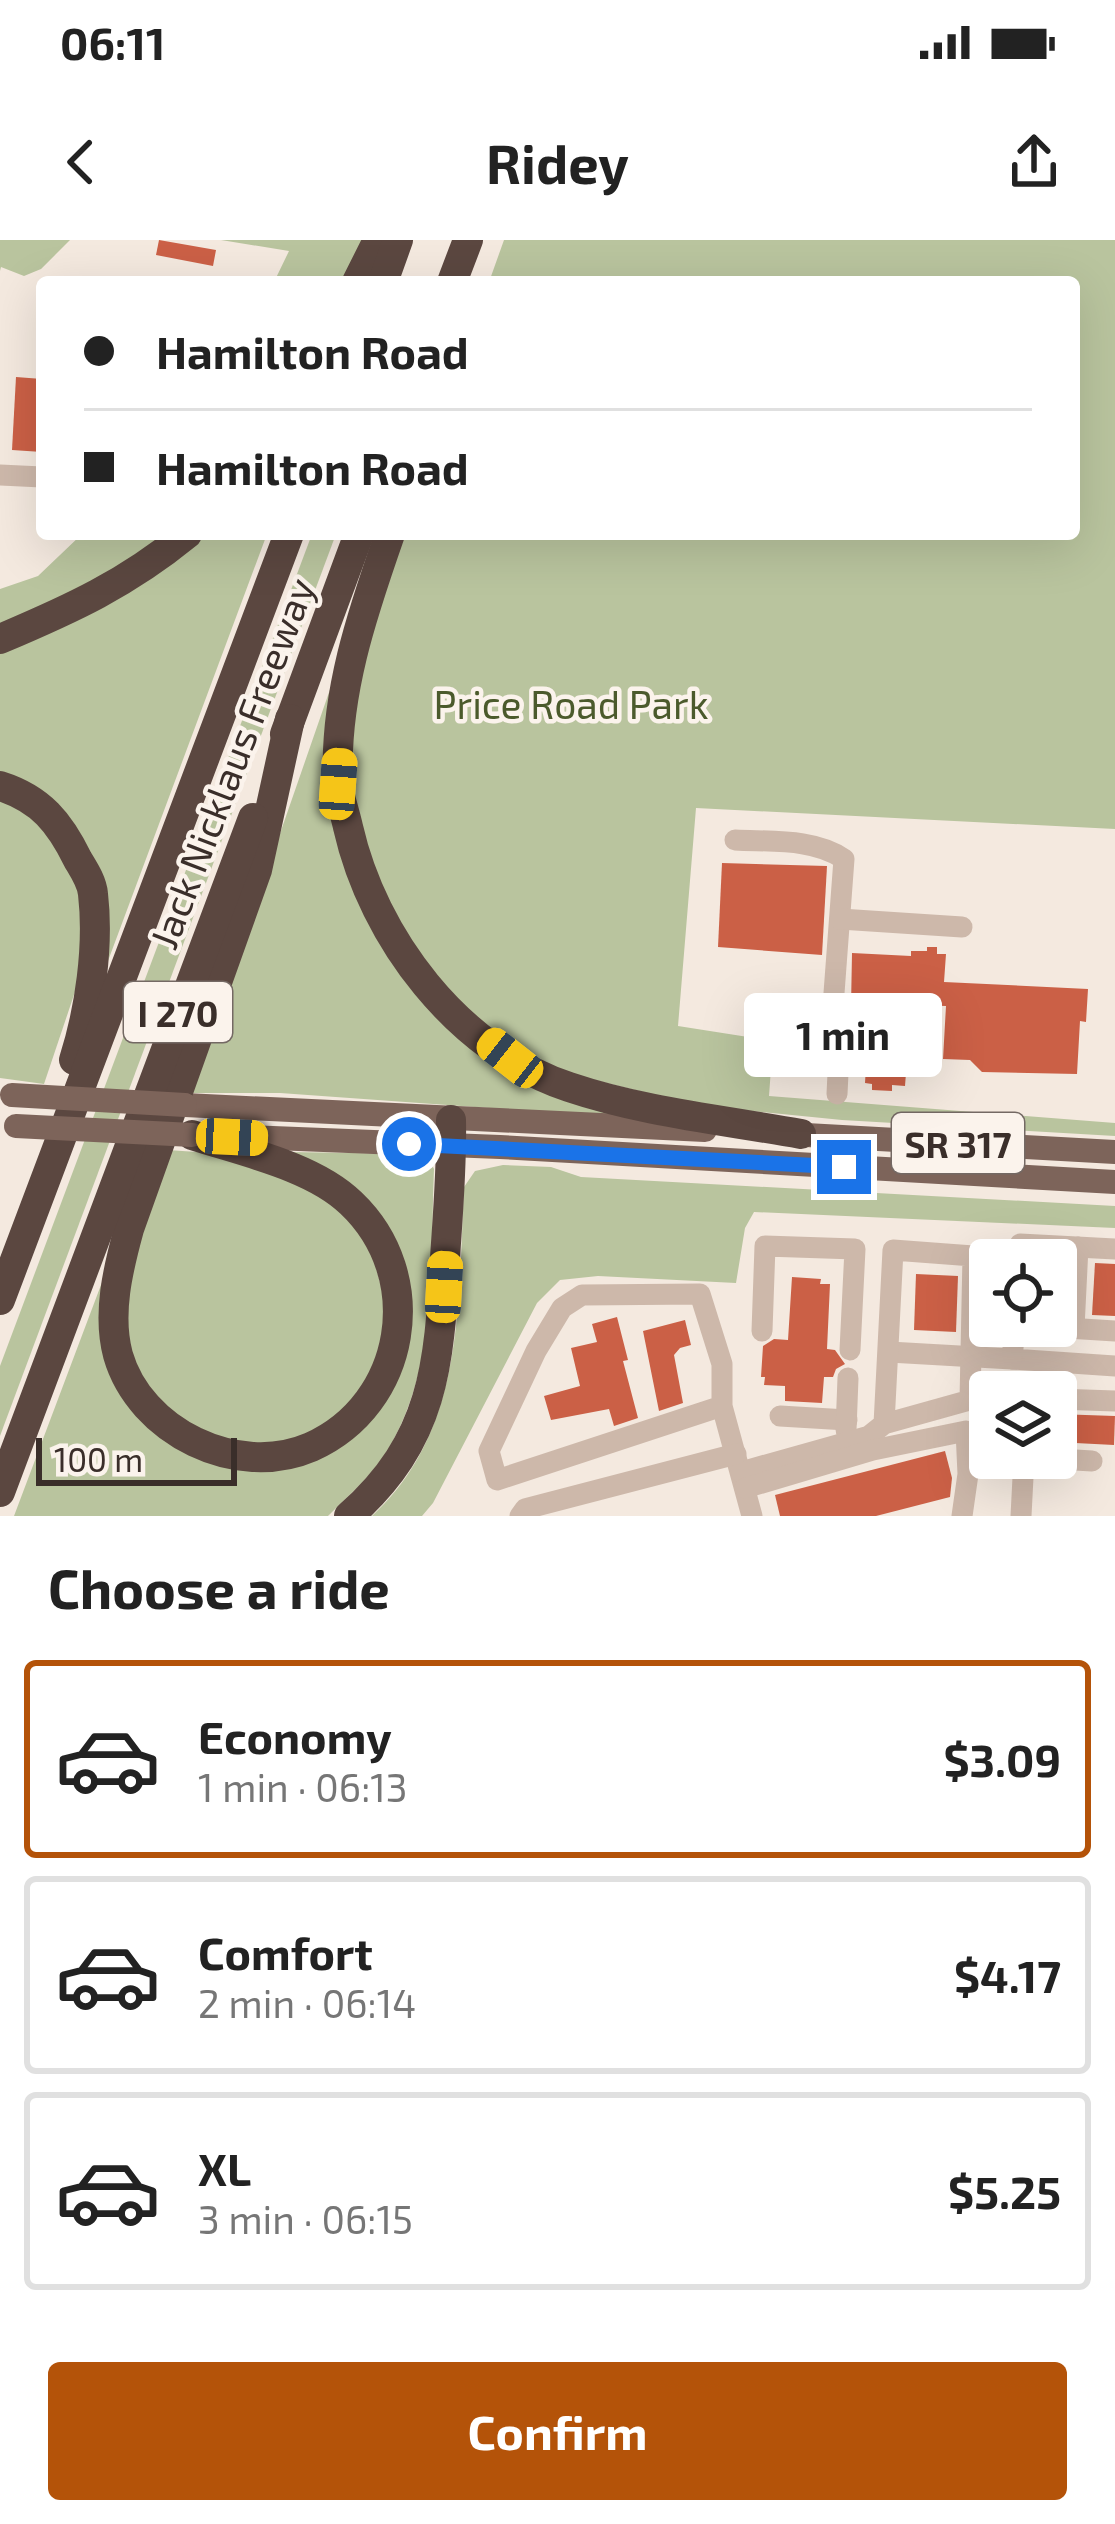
<!DOCTYPE html>
<html lang="en">
<head>
<meta charset="utf-8">
<style>
	:root { --surface:#fff; --page:#f6f6f6; --text:#222; --muted:#767676; --line:#e0e0e0; --accent:#b45309 }
	body { margin:0; font-family:"Exo 2",sans-serif; background:var(--page); color:var(--text); height:100vh; display:flex; flex-direction:column; font-size:45px; white-space:nowrap }
	* { box-sizing:border-box; margin:0 }
	p { font-size:39px; color:var(--muted) }
	.icon { flex:none; width:66px; height:66px; fill:none; stroke:currentColor; stroke-width:2; stroke-linecap:round; stroke-linejoin:round }
	.map { position:relative; height:1276px; overflow:hidden }
	.drawer { display:flex; flex-direction:column; background:var(--surface); flex:1 }
	.drawer>* { flex:none }
	.banner { position:absolute; left:36px; top:36px; width:1044px; height:264px; border-radius:12px; box-shadow:0 12px 48px #0002; display:grid; align-content:center; height:264px; padding:0 48px; background:var(--surface) }
	.tools { position:absolute; left:969px; top:999px; display:grid; gap:24px }
	.tools a { display:grid; place-items:center; width:108px; height:108px; border-radius:12px; background:var(--surface); box-shadow:0 12px 48px #0002; font-size:60px }
	.scale { position:absolute; left:36px; bottom:30px; width:201px; box-sizing:border-box; padding-left:12px; border:6px solid #3a2e2a; border-top:0; font-size:33px; line-height:42px; white-space:nowrap; color:#3a2e2a; -webkit-text-stroke:9px #fbf3ec; paint-order:stroke }
	.end { position:absolute; width:54px; height:54px; margin:-27px; border:15px solid #1a73e8; background:#fff; box-shadow:0 0 0 6px #fff }
	.from { border-radius:50% }
	.bubble { position:absolute; height:84px; border-radius:12px; background:var(--surface); box-shadow:0 12px 48px #0002; font-size:39px; font-weight:700; line-height:84px; text-align:center }
	.car { position:absolute; width:36px; height:72px; margin:-36px -18px; border-radius:15px; box-shadow:0 0 9px 3px #0007; background:linear-gradient(#f5c518 24%,#345 0 40%,#f5c518 0 76%,#345 0 86%,#f5c518 0) }
	.banner b { display:flex; align-items:center; gap:42px; height:114px; font-size:45px }
	.banner b+b { border-top:3px solid var(--line) }
	.banner i { width:30px; height:30px; background:var(--text) }
	ul { padding:0; list-style:none }
	li { display:flex; align-items:center; gap:36px; height:198px; margin:0 24px 18px; padding:0 24px; border:6px solid var(--line); border-radius:12px }
	li div { flex:1 }
	li b { display:block; font-size:45px }
	li em { font-style:normal; font-weight:700 }
	li.on { border-color:var(--accent) }
	li>.icon { width:108px; height:108px; stroke-width:1.5 }
	h2 { padding:0 48px; font-size:54px; line-height:144px }
	.cta { display:flex; gap:24px; margin-top:auto; padding:24px 48px }
	.cta a { flex:1; height:138px; border-radius:12px; background:var(--accent); color:#fff; font-size:48px; font-weight:700; line-height:138px; text-align:center }
	.status { display:flex; justify-content:space-between; align-items:center; height:84px; padding:0 60px; background:var(--surface); direction:ltr }
	.status svg { height:33px; fill:currentColor }
	header { display:flex; justify-content:space-between; align-items:center; height:156px; padding:0 48px; background:var(--surface); font-size:54px; font-weight:700 }
	.map>svg:first-child { display:block }
	.green { fill:#b9c49e }
	.building { fill:#cb6046 }
	.lines { fill:none; stroke-linecap:round; stroke-linejoin:round }
	.minor { stroke:#cdb8aa; stroke-width:21 }
	.major { stroke:#7d645a; stroke-width:24 }
	.highway { stroke:#5b4740; stroke-width:30 }
	.major-bridge { stroke:#7d645a; stroke-width:24 }
	.route { stroke:#1a73e8; stroke-width:15 }
	.labels { text-anchor:middle; dominant-baseline:central; stroke-width:9; stroke-linejoin:round; paint-order:stroke }
	.shield { fill:#fbf3ec; stroke:#746964; stroke-width:3 }
	.shield-label { font-size:36px; font-weight:bold; fill:#3a2e2a }
	.park-label { font-size:39px; fill:#4b5a2c; stroke:#fbf3ec }
	.street-label { font-size:39px; fill:#3a2e2a; stroke:#fbf3ec }
</style>
</head>
<body>
<div class="status"><b>06:11</b><svg viewBox="0 0 49 12"><path d="M0 12V9h3v3zM5 12V6h3v6zM10 12V3h3v9zM15 12V0h3v12zM26 1h20v11H26zM47 4h2v5h-2z"/></svg></div>
<header><svg class="icon" aria-label="back" viewBox="0 0 24 24"><path d="M15 5l-7 7 7 7"/></svg>Ridey<svg class="icon" aria-label="share" viewBox="0 0 24 24"><path d="M12 15V3M7 8l5-5 5 5M5 13v7h14v-7"/></svg></header>
<div class="map">
<svg width="1115" height="1276" viewBox="0 0 1115 1276">
	<rect width="100%" height="100%" fill="#f4e9df"/>
	<!-- green -->
	<g class="green">
		<polygon points="0,0 70,0 41,29 24,36 1,27 0,31"/>
		<polygon points="221,0 365,0 345,42 274,42 289,11"/>
		<polygon points="504,0 1115,0 1115,589 696,568 678,786 773,801 769,856 1115,883 1115,896 842,880 700,866 554,830 462,770 386,671 355,566 349,511 357,426 399,294 1074,294 1074,42 489,42"/>
		<polygon points="82,294 174,294 144,317 0,387 0,349 38,336"/>
		<polygon points="203,294 267,294 105,729 102,650 0,536 0,407 173,318"/>
		<polygon points="312,294 336,294 0,1196 0,1126"/>
		<polygon points="335,435 333,558 424,752 631,878 280,853 190,853"/>
		<polygon points="0,552 8,554 80,629 82,731 44,844 0,838"/>
		<polygon points="168,910 211,913 296,937 365,986 393,1091 348,1175 290,1205 230,1206 168,1174 131,1123 123,1049"/>
		<path d="M288,912L418,914L419,920L431,923L434,929C430,1021 438,1123 390,1206C375,1233 350,1254 328,1276H14L107,1029L121,1136L247,1223L368,1177L406,1034Z"/>
		<path d="M503,925L551,927L581,937L1115,966V988L754,972L745,988L736,1043L598,1036L560,1040L537,1063L433,1263L422,1276H372C465,1191 458,1063 464,947L475,931Z"/>
	</g>
	<!-- building -->
	<g class="building">
		<polygon points="159,0 216,10 213,26 156,15"/>
		<polygon points="16,137 42,139 42,212 12,210"/>
		<polygon points="722,623 827,626 822,715 718,707"/>
		<polygon points="927,707 937,707 937,714 946,714 944,742 1088,749 1086,782 1080,781 1077,834 982,832 970,820 943,819 946,766 913,765 913,770 907,770 906,805 895,805 893,832 906,833 905,846 892,845 892,851 872,850 872,844 865,843 866,826 873,826 874,822 877,768 851,767 852,713 911,716 911,711 927,711"/>
		<polygon points="1095,1023 1115,1024 1115,1076 1092,1075"/>
		<polygon points="916,1034 958,1036 956,1092 914,1090"/>
		<polygon points="792,1037 821,1039 820,1044 830,1044 827,1109 835,1110 845,1124 836,1129 833,1137 824,1137 822,1163 785,1161 785,1146 764,1145 765,1137 761,1137 763,1106 774,1099 788,1100"/>
		<polygon points="617,1077 628,1120 623,1121 638,1178 614,1186 609,1169 551,1180 544,1156 580,1146 571,1108 597,1102 592,1084"/>
		<polygon points="685,1080 691,1105 680,1108 674,1115 683,1163 659,1171 643,1091"/>
		<polygon points="1056,1174 1115,1176 1114,1205 1056,1202"/>
		<polygon points="945,1211 952,1238 950,1257 876,1276 780,1276 775,1255"/>
	</g>
	<g class="lines">
		<!-- minor -->
		<g class="minor">
			<polyline points="0,235 42,237"/>
			<path d="M735,600C770,602 814,598 844,619L834,753L840,792L837,854"/>
			<polyline points="840,679 962,687"/>
			<polyline points="1019,1020 1020,1004 1115,1009"/>
			<polyline points="1015,1086 1012,1119 1115,1126"/>
			<polyline points="1035,1086 1115,1091"/>
			<polyline points="1074,1088 1078,1007"/>
			<polyline points="762,1091 765,1006 855,1009 850,1110"/>
			<polyline points="889,1112 1012,1119"/>
			<polyline points="1056,1159 1115,1161"/>
			<polyline points="722,1166 497,1240 489,1211 536,1111 562,1068 582,1055 700,1054 722,1124 722,1166 752,1276"/>
			<polyline points="780,1176 847,1180"/>
			<polyline points="846,1190 848,1138"/>
			<polyline points="1042,1218 1092,1221"/>
			<polyline points="741,1232 869,1196 884,1184 970,1160 973,1016 893,1010 884,1184"/>
			<polyline points="745,1248 873,1210 966,1191 968,1234 962,1276"/>
			<polyline points="520,1276 525,1269 736,1214"/>
			<polyline points="1021,1276 1024,1218"/>
		</g>
		<!-- major -->
		<g class="major">
			<polyline points="185,865 705,890"/>
			<polyline points="788,894 1115,912"/>
			<polyline points="224,896 500,907 1115,942"/>
		</g>
		<!-- highway -->
		<g class="highway">
			<polyline points="357,42 378,0"/>
			<polyline points="383,42 398,0"/>
			<polyline points="452,42 468,0"/>
			<path d="M390,294C362,374 334,456 338,543C339,557 345,573 348,587C373,698 458,810 569,847C643,872 724,880 801,894"/>
			<path d="M0,399C71,369 126,344 187,294"/>
			<polyline points="285,494 359,294"/>
			<path d="M0,546C41,559 60,583 78,620C84,630 92,642 93,654C99,706 90,770 74,820"/>
			<path d="M192,895C241,911 313,926 351,963C428,1036 407,1164 311,1207C237,1239 140,1192 118,1115C107,1074 118,1029 129,989L257,630L290,479"/>
			<polyline points="0,1060 289,294"/>
			<polyline points="0,1252 253,578"/>
			<path d="M349,1276C435,1200 439,1125 445,1018C448,972 452,926 451,880"/>
		</g>
		<!-- major-bridge -->
		<g class="major-bridge">
			<polyline points="12,855 185,865"/>
			<polyline points="16,886 192,895"/>
		</g>
	</g>
	<g class="lines">
		<!-- route -->
		<polyline class="route" points="409,904 844,927"/>
	</g>
	<g class="labels">
		<!-- shield labels -->
		<g class="shield">
			<rect x="124" y="742" width="108" height="60" rx="9"/>
			<rect x="892" y="873" width="132" height="60" rx="9"/>
		</g>
		<g class="shield-label">
			<text x="178" y="772">I 270</text>
			<text x="958" y="903">SR 317</text>
		</g>
		<!-- park labels -->
		<g class="park-label">
			<text x="571" y="463">Price Road Park</text>
		</g>
		<!-- street labels -->
		<g class="street-label">
			<text transform="translate(231 523) rotate(-69)">Jack Nicklaus Freeway</text>
		</g>
	</g>
</svg>
<div class="tools">
<a><svg class="icon" aria-label="locate" viewBox="0 0 24 24"><circle cx="12" cy="12" r="6"/><path d="M12 2v4M12 18v4M2 12h4M18 12h4"/></svg></a>
<a><svg class="icon" aria-label="layers" viewBox="0 0 24 24"><path d="M12 4l9 5-9 5-9-5zM3 14l9 5 9-5"/></svg></a>
</div>
<div class="scale">100 m</div>
<i class="end from" style="left:409px;top:904px"></i>
<i class="end" style="left:844px;top:927px"></i>
<div class="bubble" style="left:744px;top:753px;width:198px">1 min</div>
<i class="car" style="left:338px;top:544px;rotate:4deg"></i>
<i class="car" style="left:510px;top:818px;rotate:308deg"></i>
<i class="car" style="left:232px;top:897px;rotate:93deg"></i>
<i class="car" style="left:444px;top:1047px;rotate:3deg"></i>
<div class="banner">
<b><i class="from"></i>Hamilton Road</b>
<b><i></i>Hamilton Road</b>
</div>
</div>
<section class="drawer">
<h2>Choose a ride</h2>
<ul>
<li class="on"><svg class="icon" aria-label="car" viewBox="0 0 24 24"><path d="M5 17H2v-5l4-1 3-4h7l3 4 3 1v5h-3M9 17h6M6 11h13"/><circle cx="7" cy="17" r="2"/><circle cx="17" cy="17" r="2"/></svg><div><b>Economy</b><p>1 min · 06:13</p></div><em>$3.09</em></li>
<li><svg class="icon" aria-label="car" viewBox="0 0 24 24"><path d="M5 17H2v-5l4-1 3-4h7l3 4 3 1v5h-3M9 17h6M6 11h13"/><circle cx="7" cy="17" r="2"/><circle cx="17" cy="17" r="2"/></svg><div><b>Comfort</b><p>2 min · 06:14</p></div><em>$4.17</em></li>
<li><svg class="icon" aria-label="car" viewBox="0 0 24 24"><path d="M5 17H2v-5l4-1 3-4h7l3 4 3 1v5h-3M9 17h6M6 11h13"/><circle cx="7" cy="17" r="2"/><circle cx="17" cy="17" r="2"/></svg><div><b>XL</b><p>3 min · 06:15</p></div><em>$5.25</em></li>
</ul>
<div class="cta"><a>Confirm</a></div>
</section>
</body>
</html>
